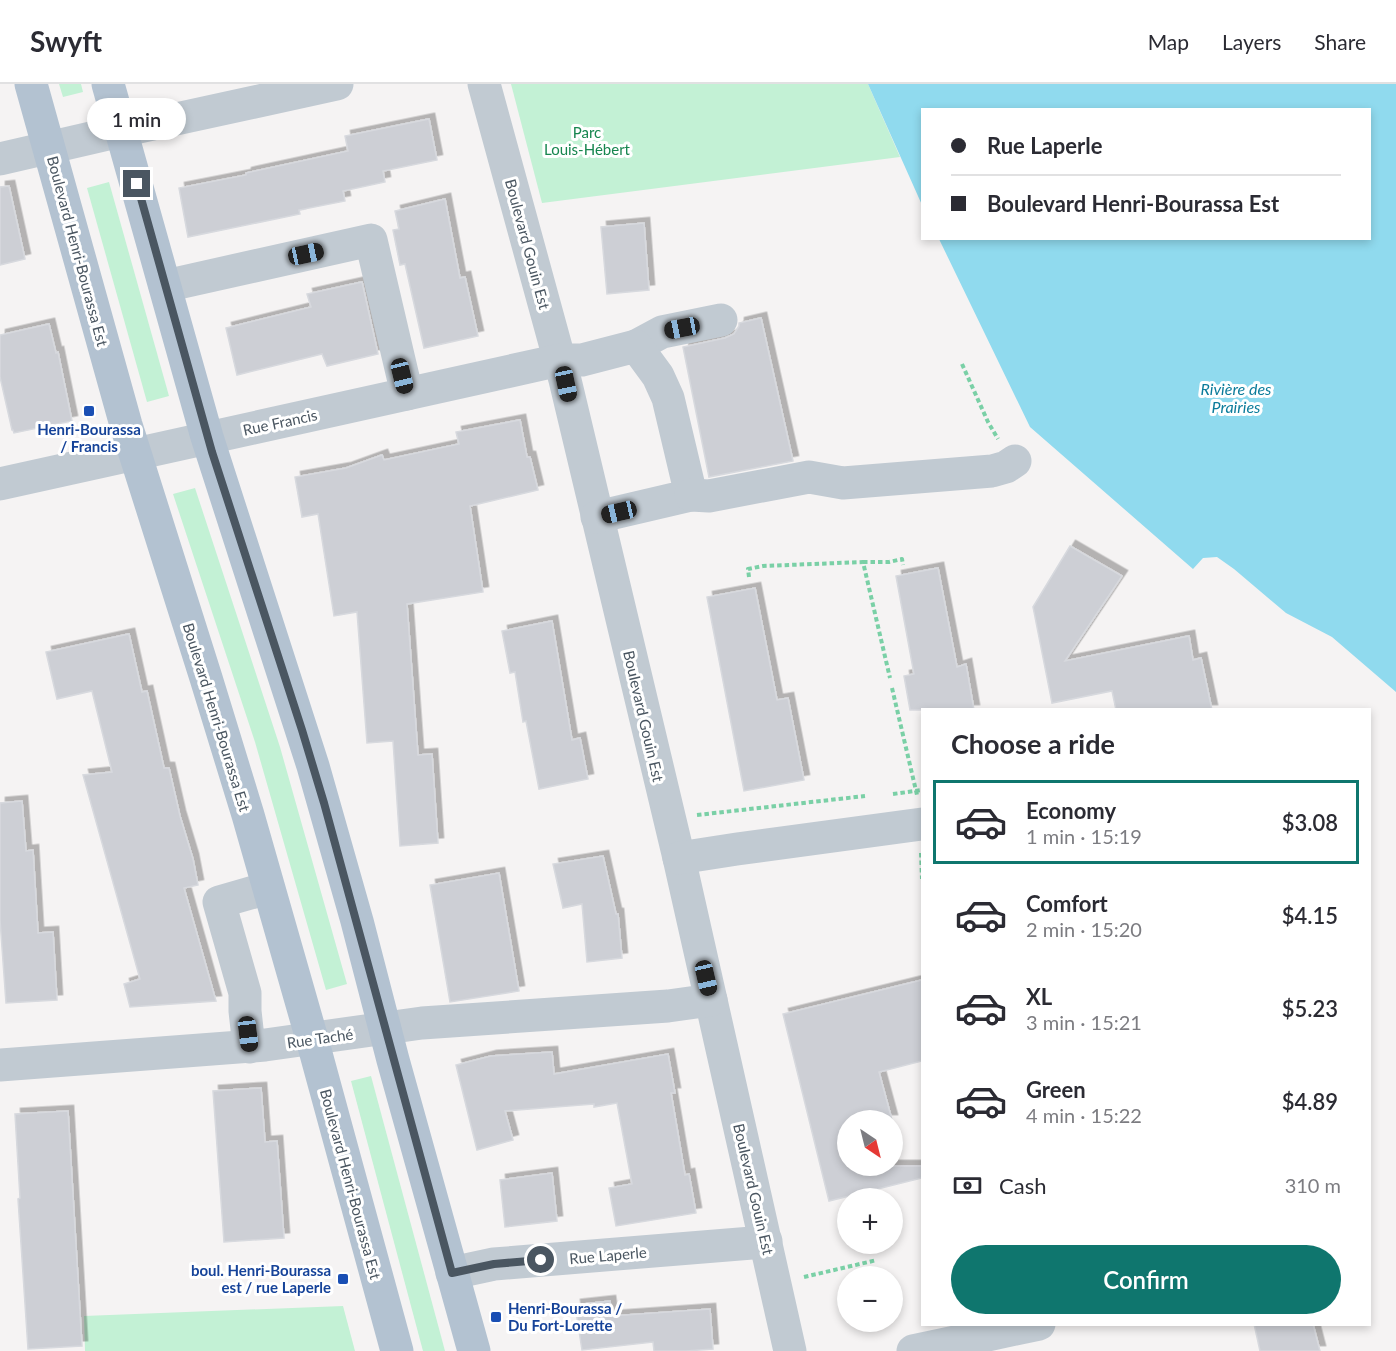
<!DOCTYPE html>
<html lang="en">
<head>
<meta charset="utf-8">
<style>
	:root { --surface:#fff; --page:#f2f2f3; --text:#2b2b33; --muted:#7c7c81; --line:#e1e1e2; --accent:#0f766e }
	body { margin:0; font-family:Lato,sans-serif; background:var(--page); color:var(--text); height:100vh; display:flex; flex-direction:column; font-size:22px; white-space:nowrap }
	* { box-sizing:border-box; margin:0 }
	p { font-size:20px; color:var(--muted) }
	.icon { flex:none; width:33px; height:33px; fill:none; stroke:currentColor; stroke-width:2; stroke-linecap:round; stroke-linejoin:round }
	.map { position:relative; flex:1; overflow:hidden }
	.panel { position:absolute; left:921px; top:624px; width:450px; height:618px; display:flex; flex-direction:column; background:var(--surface); border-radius:0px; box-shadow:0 3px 9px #0003 }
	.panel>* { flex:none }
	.guide { position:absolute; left:921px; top:24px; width:450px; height:132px; border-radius:0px; box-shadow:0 3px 9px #0003; display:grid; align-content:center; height:132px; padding:0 30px; background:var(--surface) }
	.needle { width:39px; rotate:145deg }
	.tools { position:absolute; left:837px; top:1026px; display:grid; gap:12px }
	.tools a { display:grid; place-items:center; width:66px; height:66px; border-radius:50%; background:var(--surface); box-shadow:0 3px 9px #0003; font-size:30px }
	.end { position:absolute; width:27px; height:27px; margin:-14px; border:8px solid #4a5661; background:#fff; box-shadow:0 0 0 3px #fff }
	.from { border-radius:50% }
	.bubble { position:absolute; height:42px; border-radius:21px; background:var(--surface); box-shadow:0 3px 9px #0003; font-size:20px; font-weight:600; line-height:42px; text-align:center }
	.car { position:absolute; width:18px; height:36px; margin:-18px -9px; border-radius:8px; box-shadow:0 0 4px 2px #0007; background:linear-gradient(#222 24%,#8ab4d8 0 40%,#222 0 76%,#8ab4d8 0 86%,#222 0) }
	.guide b { display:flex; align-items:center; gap:21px; height:57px; font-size:22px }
	.guide b+b { border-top:2px solid var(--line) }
	.guide i { width:15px; height:15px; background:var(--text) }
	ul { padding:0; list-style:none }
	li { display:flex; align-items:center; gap:18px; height:84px; margin:0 12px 9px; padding:0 18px; border:3px solid transparent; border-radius:0px }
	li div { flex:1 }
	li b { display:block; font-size:22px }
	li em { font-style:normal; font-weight:600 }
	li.selected { border-color:var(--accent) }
	li>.icon { width:54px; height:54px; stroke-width:1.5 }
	h2 { padding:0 30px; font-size:27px; line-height:72px }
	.pay { display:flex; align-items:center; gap:15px; height:66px; padding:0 30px; font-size:22px }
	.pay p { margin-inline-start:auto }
	.button { display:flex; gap:12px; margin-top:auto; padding:12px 30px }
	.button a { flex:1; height:69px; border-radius:36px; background:var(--accent); color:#fff; font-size:24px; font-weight:600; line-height:69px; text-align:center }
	header { display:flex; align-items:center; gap:36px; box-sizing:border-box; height:84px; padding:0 30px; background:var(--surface); border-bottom:2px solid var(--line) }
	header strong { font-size:28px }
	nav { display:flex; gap:33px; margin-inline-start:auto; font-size:21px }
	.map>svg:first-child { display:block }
	.green { fill:#c3f1d5 }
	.water { fill:#90daee }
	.building { fill:#cdcfd5; stroke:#d7d9de; stroke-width:1.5; filter:url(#shadow) }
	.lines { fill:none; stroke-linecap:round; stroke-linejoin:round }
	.path { stroke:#7ad0a6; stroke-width:4; stroke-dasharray:4.5 3; stroke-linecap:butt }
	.minor { stroke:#c1cad2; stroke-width:33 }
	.major { stroke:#b3c2d1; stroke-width:33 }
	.route { stroke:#4a5661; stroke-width:8 }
	.transit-dot { fill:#1a4fb4; stroke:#fff; stroke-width:2 }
	.labels { text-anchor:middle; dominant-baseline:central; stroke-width:6; stroke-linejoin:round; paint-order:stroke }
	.park-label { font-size:15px; fill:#17864f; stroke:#fff }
	.street-label { font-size:15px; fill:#4a5661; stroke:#fff }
	.transit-label { font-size:15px; font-weight:bold; fill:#164399; stroke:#fff }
	.water-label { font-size:16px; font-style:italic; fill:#0c7c9b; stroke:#fff }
</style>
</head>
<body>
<header>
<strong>Swyft</strong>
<nav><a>Map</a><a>Layers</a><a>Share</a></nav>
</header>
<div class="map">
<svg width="1396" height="1267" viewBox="0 0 1396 1267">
	<defs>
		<filter id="shadow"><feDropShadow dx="5.5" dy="-5.5" stdDeviation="0" flood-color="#0004"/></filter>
	</defs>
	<rect width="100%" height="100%" fill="#f5f3f3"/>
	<!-- green -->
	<g class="green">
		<polygon points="59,0 81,0 83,8 63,13"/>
		<polygon points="511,0 868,0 900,73 542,119"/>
		<polygon points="109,98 169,312 147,318 87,104"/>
		<polygon points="195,404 280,663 347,900 326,906 255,658 173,410"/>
		<polygon points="371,992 445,1267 423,1267 351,997"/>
		<polygon points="343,1222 355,1267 85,1267 84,1232"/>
	</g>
	<!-- water -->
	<polygon class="water" points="868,0 1396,0 1396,608 1332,553 1286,529 1234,485 1217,473 1203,474 1193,485 1030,343 939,155 1370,154 1370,26 922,26 922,121"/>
	<!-- building -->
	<g class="building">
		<polygon points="429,35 437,76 383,87 385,98 343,107 345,117 299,126 300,130 188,153 179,104 246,91 246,89 348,67 345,52"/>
		<polygon points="9,102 25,175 0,181 0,103"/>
		<polygon points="445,115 460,194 465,193 478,252 424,264 405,180 400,181 393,146 399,145 395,127"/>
		<polygon points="644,139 649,206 607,210 601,143"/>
		<polygon points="362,198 378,270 327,282 322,270 237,291 226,244 311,223 307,210"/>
		<polygon points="761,234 793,377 709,393 683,263 725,254 734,250 739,242 739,239"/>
		<polygon points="49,240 56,269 58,268 72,337 14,349 13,346 12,346 0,293 0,251"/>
		<polygon points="520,336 527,373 530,373 538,406 470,422 483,508 407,520 418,671 432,670 438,759 400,762 393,657 367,659 357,528 334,532 318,430 302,433 295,393 346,384 382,371 384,376 459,360 456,348"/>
		<polygon points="1070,462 1122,492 1065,577 1189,552 1193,576 1201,574 1212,626 1116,626 1112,607 1052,619 1033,523"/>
		<polygon points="938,484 957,583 966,580 974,626 910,626 904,592 914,590 896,492"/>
		<polygon points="755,504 777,616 788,614 804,696 744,707 707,513"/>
		<polygon points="552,537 572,656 580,654 588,695 539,705 526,637 523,638 515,588 510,589 502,547"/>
		<polygon points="129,550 142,608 147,607 164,684 169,684 180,732 193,775 198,801 184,804 216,917 130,923 124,900 140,895 83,691 112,688 92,607 57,615 46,568"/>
		<polygon points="22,717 26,767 33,766 38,849 53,848 57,916 6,919 0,836 0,719"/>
		<polygon points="603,772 616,830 618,830 622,874 587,878 582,820 563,824 553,780"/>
		<polygon points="499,789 519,907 450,918 430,801"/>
		<polygon points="922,896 922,977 879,988 892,1036 848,1036 848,1082 922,1082 922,1094 829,1117 783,930"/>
		<polygon points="552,968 554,990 668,970 675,1009 671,1009 685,1091 689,1090 696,1129 616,1142 609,1104 632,1100 617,1019 594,1023 594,1020 505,1027 513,1056 477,1066 456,981 491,972"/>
		<polygon points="261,1004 265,1058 277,1057 284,1154 224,1158 213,1007"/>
		<polygon points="68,1027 82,1262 28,1265 18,1115 20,1114 15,1030"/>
		<polygon points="552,1089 557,1137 505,1143 500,1096"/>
		<polygon points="610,1217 612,1232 710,1225 713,1265 686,1267 654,1267 653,1258 582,1266 575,1221"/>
		<polygon points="1254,1240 1313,1240 1320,1267 1260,1267"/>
	</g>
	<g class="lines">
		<!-- path -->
		<g class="path">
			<polyline points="962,280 988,338 998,355"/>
			<polyline points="863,478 889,478 902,475 903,481"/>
			<polyline points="749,493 748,485 763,482 863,478 890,594"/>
			<polyline points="892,604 917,711"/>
			<polyline points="893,710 922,706"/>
			<polyline points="697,731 865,712"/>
			<polyline points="921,769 922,795"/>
			<polyline points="804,1193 877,1176"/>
		</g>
		<!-- minor -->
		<g class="minor">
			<polyline points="484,0 565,296 679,774 790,1267"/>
			<polyline points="0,75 121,47 337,0"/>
			<polyline points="165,202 371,156 407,310"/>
			<polyline points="636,262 662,248 721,236"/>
			<polyline points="0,400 560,276 582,276 636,262 658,292 668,314 691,411 597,433"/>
			<polyline points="691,411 709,412 809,393 843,399 992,387 1006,383 1015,377"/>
			<polyline points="679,774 737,765 922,740"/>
			<polyline points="249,963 245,927 245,909 219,818 268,804"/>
			<polyline points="0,981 265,961 422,939 668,922 711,916"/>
			<polyline points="452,1189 494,1180 752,1159 766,1157"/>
			<polyline points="913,1267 1039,1240"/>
		</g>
		<!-- major -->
		<g class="major">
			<polyline points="31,0 126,341 206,594 248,731 312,955 397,1267"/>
			<polyline points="108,0 207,353 313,682 357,837 393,976 474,1267"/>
		</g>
	</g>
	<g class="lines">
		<!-- route -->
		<polyline class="route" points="137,100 212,368 302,646 324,719 452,1189 494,1180 541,1176"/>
	</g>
	<!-- markers -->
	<g class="transit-dot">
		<rect x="83" y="321" width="12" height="12" rx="3"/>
		<rect x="337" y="1189" width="12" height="12" rx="3"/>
		<rect x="490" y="1227" width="12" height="12" rx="3"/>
	</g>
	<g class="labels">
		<!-- park labels -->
		<g class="park-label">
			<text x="587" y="48">Parc<tspan x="587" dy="17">Louis-Hébert</tspan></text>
		</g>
		<!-- street labels -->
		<g class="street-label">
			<text transform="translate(528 160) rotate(75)">Boulevard Gouin Est</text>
			<text transform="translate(78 167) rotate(75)">Boulevard Henri-Bourassa Est</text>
			<text transform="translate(280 338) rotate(-12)">Rue Francis</text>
			<text transform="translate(644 632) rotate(77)">Boulevard Gouin Est</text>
			<text transform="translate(217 633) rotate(73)">Boulevard Henri-Bourassa Est</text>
			<text transform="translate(320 954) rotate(-8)">Rue Taché</text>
			<text transform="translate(351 1100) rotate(75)">Boulevard Henri-Bourassa Est</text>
			<text transform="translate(754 1105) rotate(77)">Boulevard Gouin Est</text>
			<text transform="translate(608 1171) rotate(-5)">Rue Laperle</text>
		</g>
		<!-- transit labels -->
		<g class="transit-label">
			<text x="89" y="345">Henri-Bourassa<tspan x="89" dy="17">/ Francis</tspan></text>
			<text x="331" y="1186" text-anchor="end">boul. Henri-Bourassa<tspan x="331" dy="17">est / rue Laperle</tspan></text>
			<text x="508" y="1224" text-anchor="start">Henri-Bourassa /<tspan x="508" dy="17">Du Fort-Lorette</tspan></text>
		</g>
		<!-- water labels -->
		<g class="water-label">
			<text x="1236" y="304">Rivière des<tspan x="1236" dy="18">Prairies</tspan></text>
		</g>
	</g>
</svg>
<div class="tools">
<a><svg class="needle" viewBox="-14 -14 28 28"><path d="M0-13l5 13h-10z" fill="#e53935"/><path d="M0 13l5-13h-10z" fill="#7c7c81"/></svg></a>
<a>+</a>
<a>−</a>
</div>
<i class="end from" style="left:541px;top:1176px"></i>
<i class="end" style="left:137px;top:100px"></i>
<div class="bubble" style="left:87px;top:14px;width:99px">1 min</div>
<i class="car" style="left:306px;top:170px;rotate:78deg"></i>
<i class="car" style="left:682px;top:244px;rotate:259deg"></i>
<i class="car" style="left:402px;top:292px;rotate:166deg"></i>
<i class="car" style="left:566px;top:300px;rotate:168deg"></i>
<i class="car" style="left:619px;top:428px;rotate:257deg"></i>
<i class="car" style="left:706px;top:894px;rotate:167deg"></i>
<i class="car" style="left:248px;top:950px;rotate:173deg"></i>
<div class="guide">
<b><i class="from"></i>Rue Laperle</b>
<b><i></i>Boulevard Henri-Bourassa Est</b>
</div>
<section class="panel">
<h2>Choose a ride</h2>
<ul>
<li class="selected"><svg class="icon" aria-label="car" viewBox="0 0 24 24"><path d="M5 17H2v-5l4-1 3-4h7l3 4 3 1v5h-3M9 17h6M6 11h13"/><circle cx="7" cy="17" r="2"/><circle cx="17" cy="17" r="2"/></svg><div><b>Economy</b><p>1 min · 15:19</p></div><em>$3.08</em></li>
<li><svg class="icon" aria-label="car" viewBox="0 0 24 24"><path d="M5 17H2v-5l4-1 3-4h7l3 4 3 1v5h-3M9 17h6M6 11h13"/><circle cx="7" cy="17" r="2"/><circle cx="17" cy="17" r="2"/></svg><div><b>Comfort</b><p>2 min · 15:20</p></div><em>$4.15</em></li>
<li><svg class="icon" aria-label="car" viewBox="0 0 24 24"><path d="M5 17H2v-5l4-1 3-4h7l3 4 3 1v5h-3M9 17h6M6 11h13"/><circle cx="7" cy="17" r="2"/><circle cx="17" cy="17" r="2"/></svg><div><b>XL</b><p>3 min · 15:21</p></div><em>$5.23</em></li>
<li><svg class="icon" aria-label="car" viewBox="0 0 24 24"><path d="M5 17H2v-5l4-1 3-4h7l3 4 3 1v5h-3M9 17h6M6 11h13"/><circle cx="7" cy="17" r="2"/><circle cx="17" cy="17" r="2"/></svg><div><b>Green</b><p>4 min · 15:22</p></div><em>$4.89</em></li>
</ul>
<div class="pay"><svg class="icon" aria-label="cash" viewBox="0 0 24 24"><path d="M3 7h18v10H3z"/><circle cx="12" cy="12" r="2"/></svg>Cash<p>310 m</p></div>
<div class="button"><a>Confirm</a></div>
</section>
</div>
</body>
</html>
